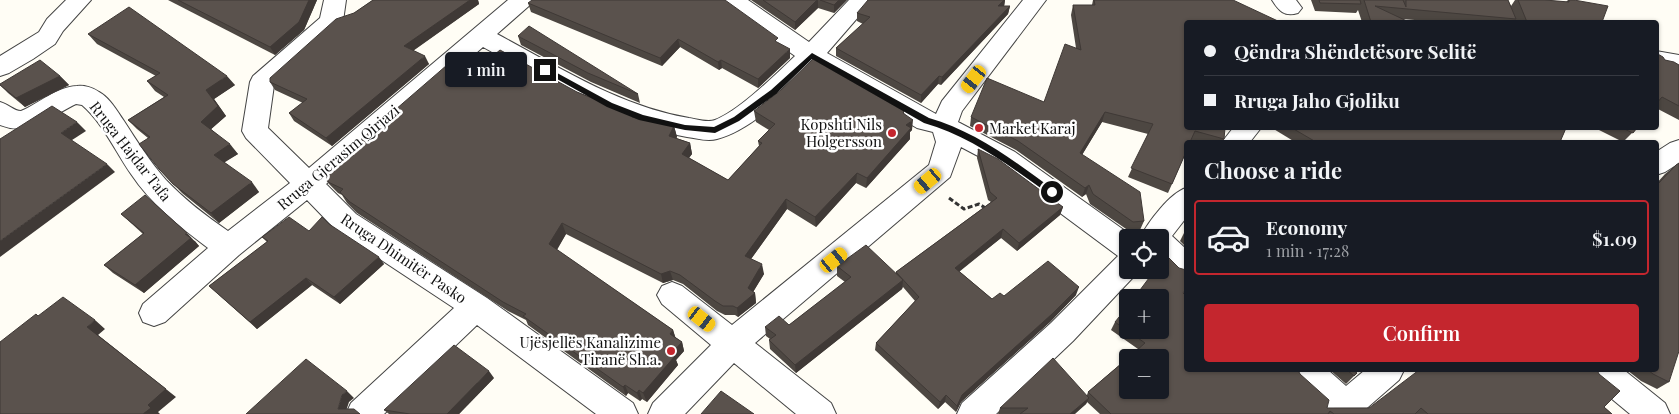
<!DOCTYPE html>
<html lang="en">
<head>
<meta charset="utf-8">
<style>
	:root { --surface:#171b24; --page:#242831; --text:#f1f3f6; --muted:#9ea1a6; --line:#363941; --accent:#c4262e }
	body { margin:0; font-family:"Playfair Display",serif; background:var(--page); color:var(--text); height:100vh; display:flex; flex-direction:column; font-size:19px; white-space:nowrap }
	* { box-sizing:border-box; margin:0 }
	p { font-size:16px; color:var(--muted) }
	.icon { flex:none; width:28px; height:28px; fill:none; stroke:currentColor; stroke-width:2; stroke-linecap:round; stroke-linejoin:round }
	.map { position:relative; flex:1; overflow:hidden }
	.details { position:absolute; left:1184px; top:140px; width:475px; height:232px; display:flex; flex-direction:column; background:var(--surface); border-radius:5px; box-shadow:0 1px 4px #0004 }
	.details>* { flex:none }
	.top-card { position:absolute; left:1184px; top:20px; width:475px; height:110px; border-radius:5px; box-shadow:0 1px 4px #0004; display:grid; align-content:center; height:110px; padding:0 20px; background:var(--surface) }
	.tools { position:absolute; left:1119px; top:229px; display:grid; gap:10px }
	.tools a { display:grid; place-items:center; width:50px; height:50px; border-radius:5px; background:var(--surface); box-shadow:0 1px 4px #0004; font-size:25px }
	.end { position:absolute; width:22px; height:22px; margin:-11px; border:6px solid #111; background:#fff; box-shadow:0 0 0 2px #fff }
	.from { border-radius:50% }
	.bubble { position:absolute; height:35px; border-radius:5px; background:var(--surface); box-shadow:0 1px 4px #0004; font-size:16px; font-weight:600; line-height:35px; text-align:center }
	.car { position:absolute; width:15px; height:30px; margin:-15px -8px; border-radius:6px; box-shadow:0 0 4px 1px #0007; background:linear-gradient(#f5c518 24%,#345 0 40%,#f5c518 0 76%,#345 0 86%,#f5c518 0) }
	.top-card b { display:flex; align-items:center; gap:18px; height:48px; font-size:19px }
	.top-card b+b { border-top:1px solid var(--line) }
	.top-card i { width:12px; height:12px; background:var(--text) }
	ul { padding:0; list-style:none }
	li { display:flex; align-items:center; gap:15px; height:75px; margin:0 10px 8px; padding:0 10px; border:2px solid transparent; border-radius:5px }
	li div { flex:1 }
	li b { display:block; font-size:19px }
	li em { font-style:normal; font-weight:600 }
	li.active { border-color:var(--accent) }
	li>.icon { width:45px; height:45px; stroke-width:1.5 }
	h2 { padding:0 20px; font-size:22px; line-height:60px }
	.action { display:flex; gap:10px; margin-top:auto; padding:10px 20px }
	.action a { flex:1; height:58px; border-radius:5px; background:var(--accent); color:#fff; font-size:20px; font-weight:600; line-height:58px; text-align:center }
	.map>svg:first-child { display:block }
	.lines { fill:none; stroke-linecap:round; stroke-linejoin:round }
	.minor-casing { stroke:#444; stroke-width:2 }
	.path { stroke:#333; stroke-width:3; stroke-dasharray:5 2.5; stroke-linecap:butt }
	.minor { fill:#fff; fill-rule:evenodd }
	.wall { fill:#4d4742 }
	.shaded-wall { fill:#3f3936 }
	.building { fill:#5a524d; stroke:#3f3936 }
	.route { fill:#111 }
	.poi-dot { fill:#c4262e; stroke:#fff; stroke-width:2 }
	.labels { text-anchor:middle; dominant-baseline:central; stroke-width:5; stroke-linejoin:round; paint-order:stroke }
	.poi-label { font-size:15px; fill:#111; stroke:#fff; text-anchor:end }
	.street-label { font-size:15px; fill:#111; stroke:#fff }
</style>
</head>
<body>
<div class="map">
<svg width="1679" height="414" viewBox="0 0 1679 414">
	<rect width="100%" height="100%" fill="#fffdf5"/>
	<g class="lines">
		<!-- minor casing -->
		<g class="minor-casing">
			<g id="minor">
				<polygon points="66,0 91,0 63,31 55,44 33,59 9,73 0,76 0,56 39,32 47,19"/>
				<path d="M324,0H346L343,21L339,27L274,85L268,128L309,168L508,0H533L530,5L497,34C559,67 619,106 689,118C696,119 707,123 715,120C740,110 775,75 795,56L724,5L721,0H748L809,42L849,0H873L827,53L936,114L942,101L1023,0H1046L962,111L958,122L1015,152L1135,238H1128V270H1140L1073,341L996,414H957L962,403L1051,323L1118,256L997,166L961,147L950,177L755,343L831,403L836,414H796L734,363L685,414H648L653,403L711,345L662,304L657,295L662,286L672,282L682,286L732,325L929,165L936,142L933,132L917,128L813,68C788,93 752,130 717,139C707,142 696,138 687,137C611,124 548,83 483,47L326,184L356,214L487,298L633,403L638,414H596L477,325L384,414H346L351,403L454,308L336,230L307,200L239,255L165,322L154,326L143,322L139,313L143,304L208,248C179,226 151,204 131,174C115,151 103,123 82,105L76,104C51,116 29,137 0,125V102C8,104 14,111 21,111C40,103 56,87 77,86C84,85 94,88 99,92C110,98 117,111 124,121C137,141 150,162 166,180C185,200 206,216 228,231L290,183L246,138L242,131L250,82L253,76L320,18Z"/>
				<path d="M1272,0H1296L1302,8L1298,13C1284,17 1279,11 1272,0Z"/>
				<polygon points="1656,51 1679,55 1679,73 1656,68"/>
				<polygon points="1233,128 1261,128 1250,142 1222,142"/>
				<polygon points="1679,140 1679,163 1665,172 1656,175 1656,152 1670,143"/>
				<path d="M1186,188V218L1172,236L1186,249V278L1176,275L1160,260V238H1140C1148,222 1170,193 1186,188Z"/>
				<polygon points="1289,370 1328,370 1346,386 1365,370 1404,370 1399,380 1360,414 1321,414 1324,407 1294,380"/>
				<polygon points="1584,370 1624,370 1665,403 1670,414 1630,414 1589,380"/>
			</g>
		</g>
		<!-- path -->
		<polyline class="path" points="949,198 964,209 979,204 987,209"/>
		<!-- minor -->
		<use href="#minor" class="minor"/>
	</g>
	<!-- wall -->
	<g class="wall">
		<polygon points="168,0 317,0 304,30 275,55"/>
		<polygon points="373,0 478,0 479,4 413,51 429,64 332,146 294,121 289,113 303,103 275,90 270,82 354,13"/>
		<polygon points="751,0 847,0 834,13 818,8 795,30"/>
		<polygon points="1005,0 1004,6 1010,6 1008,14 941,85 938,84 921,103 836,56 836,48 863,24 857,21 857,13"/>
		<polygon points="1093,0 1233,0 1186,22 1224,139 1222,142 1198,142 1191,141 1168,193 1128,177 1148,134 1102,122 1082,155 1144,221 1140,230 1129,231 1090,204 1086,194 1082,197 1016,150 970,126 971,117 1044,102 1076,48 1071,15 1073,5 1092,5"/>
		<polygon points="1311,0 1508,0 1511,6 1515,0 1545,0 1566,2 1568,0 1574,0 1602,22 1516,22 1515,20 1513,22 1442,22 1401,19 1409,22 1362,22 1358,10 1356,13 1315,11"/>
		<polygon points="528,3 779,43 790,58 758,88 722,68 719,70 680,47 662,66 531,12"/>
		<polygon points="88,34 235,85 214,99 226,116 211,129 238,154 224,162 259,192 219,223 182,193 159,169 148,138 137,129 128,120 164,97 155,91 147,81 156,76 97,44"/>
		<polygon points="518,36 638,94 640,103 591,82 521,45"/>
		<polygon points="1656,53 1665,60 1679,65 1679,120 1656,108"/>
		<polygon points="60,76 69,85 25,107 8,93 0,85"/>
		<polygon points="469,76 577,92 634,115 635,117 674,126 677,137 676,138 690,143 692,154 689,158 728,180 759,146 758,141 769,130 756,122 754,111 904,111 904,113 912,130 910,132 910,139 866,188 856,183 816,227 787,209 751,259 764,274 753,292 755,293 756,303 738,317 735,315 725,315 717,311 683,284 673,280 663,283 566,234 557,250 673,330 675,337 682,342 684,351 676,360 678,365 647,402 642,399 640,401 628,393 626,396 528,325 526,320 508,311 357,213 347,203 342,195 338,193 329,184 321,174"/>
		<polygon points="1272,128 1566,128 1560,142 1295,142"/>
		<polygon points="1595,128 1637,128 1623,142"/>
		<polygon points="978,149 1063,207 1060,215 1017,251 1001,238 959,271 992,299 1004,296 1076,295 1050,322 961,402 956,412 945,402 938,409 875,350 876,343 915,301 903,287 902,289 796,373 770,349 769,340 770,339 766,336 765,327 789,325 845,282 837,276 837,266 896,273 896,272 991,202 988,200 977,158"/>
		<polygon points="1676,165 1669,382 1657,389 1641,381 1627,370 1656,370 1656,184 1665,174"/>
		<polygon points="121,214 195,241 199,246 144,293 113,273 104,265 143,234"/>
		<polygon points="329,224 384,264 340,304 312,285 257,329 209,286 267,242 262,237 309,231"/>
		<polygon points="1186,229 1186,247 1180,241"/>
		<polygon points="1184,294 1300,374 1327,408 1604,407 1612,414 1100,414 1087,402 1086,404 1075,414 998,414 1000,408 1087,395 1088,392 1138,349 1111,330 1115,322"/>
		<polygon points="1330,370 1353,370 1357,373 1346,384"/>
		<polygon points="494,378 459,414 389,414 384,410"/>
	</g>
	<!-- shaded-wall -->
	<g class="shaded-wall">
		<polygon points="309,0 317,0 304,30 275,55 270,47"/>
		<polygon points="470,0 478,0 479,4 408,54 404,46"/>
		<polygon points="817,0 818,0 818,8 795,30 795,22"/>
		<polygon points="839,0 847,0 834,13 834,5"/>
		<polygon points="1004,0 1005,0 1004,7 998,6"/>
		<polygon points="1010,6 1008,14 941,85 942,77"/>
		<polygon points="678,39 680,47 662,66 660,58"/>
		<polygon points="790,49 790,58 758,88 758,79"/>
		<polygon points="425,56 429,64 332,146 326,138"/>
		<polygon points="721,60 722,68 719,70 718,62"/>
		<polygon points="60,76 69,85 25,107 16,98"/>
		<polygon points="227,76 235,85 214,99 226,116 209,131 201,122 206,90"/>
		<polygon points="939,76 938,84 921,103 921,95"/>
		<polygon points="1105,112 1102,122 1077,163 1080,153"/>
		<polygon points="913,120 912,130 910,132 910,139 866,188 867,178 906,125"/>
		<polygon points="77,122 86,131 69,142 61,133"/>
		<polygon points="674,126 677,137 672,147 669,136"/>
		<polygon points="690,143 692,154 684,164 682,154"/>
		<polygon points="230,144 238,154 222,164 214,155"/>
		<polygon points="107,164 115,172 0,257 0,241"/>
		<polygon points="857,173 856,183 816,227 815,217"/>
		<polygon points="252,182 259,192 219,223 211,213"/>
		<polygon points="1089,185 1086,194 1082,197 1085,188"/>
		<polygon points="786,199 787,209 746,266 745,256"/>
		<polygon points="1063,207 1060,215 1017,251 1019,243"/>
		<polygon points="562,223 566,234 554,254 549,244"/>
		<polygon points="1003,229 1001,238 954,276 955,268"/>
		<polygon points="187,233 199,246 144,293 135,285"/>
		<polygon points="379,257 384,264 340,304 334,297"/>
		<polygon points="762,264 764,274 750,297 748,288"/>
		<polygon points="670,271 673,280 663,283 661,274"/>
		<polygon points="306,278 312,285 257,329 250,322"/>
		<polygon points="903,280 902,289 796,373 795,365"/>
		<polygon points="1079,287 1076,295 1050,322 961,402 956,412 957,406 962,395"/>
		<polygon points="755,293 756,303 738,317 737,308"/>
		<polygon points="95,320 105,329 98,335 176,397 158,412 160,414 143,414 148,405 87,327"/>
		<polygon points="673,330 676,339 670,334"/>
		<polygon points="682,342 684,351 676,360 678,365 647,402 643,393 671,354"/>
		<polygon points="489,371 494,378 459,414 447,414"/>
		<polygon points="625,385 628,393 626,396 623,387"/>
		<polygon points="639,390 642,399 640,401 637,393"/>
		<polygon points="347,391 354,398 349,402 345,414 338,409 342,395"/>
		<polygon points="946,395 945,402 938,409 940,402"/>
		<polygon points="1089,398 1086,404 1074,414 1070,414"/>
	</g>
	<!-- building -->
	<g class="building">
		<polygon points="178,0 309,0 299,22 270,47"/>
		<polygon points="373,0 470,0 404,46 425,56 326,138 289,113 307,99 270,82 270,78 336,19 354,13"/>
		<polygon points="532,0 725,0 778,38 775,41 790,49 758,79 721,60 718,62 678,39 660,58 528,3"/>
		<polygon points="763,0 817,0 795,22"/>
		<polygon points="820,0 839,0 834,5"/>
		<polygon points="868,0 1004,0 998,6 1010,6 942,77 939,76 921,95 836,48 870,17 857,13"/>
		<polygon points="1094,0 1233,0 1280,22 1186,22 1186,128 1225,128 1224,139 1195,131 1190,142 1186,142 1186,152 1172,184 1131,168 1153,124 1105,112 1080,153 1140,192 1144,221 1133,222 1093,194 1089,185 1085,188 1018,141 971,117 987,78 1044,102 1065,44 1081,50 1073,5 1095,5"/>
		<polygon points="1319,0 1360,0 1361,4 1320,3"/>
		<polygon points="1364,0 1403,0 1406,7 1406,0 1508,0 1516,19 1375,6 1409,22 1371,22"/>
		<polygon points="1518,0 1545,0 1569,2 1569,0 1574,0 1608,6 1602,22 1527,22"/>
		<polygon points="129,7 227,76 206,90 218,106 201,122 230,144 214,155 252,182 211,213 173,184 159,169 139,144 150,137 128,120 168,95 147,81 160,73 88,34"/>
		<polygon points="529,26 638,94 588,73 518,36"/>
		<polygon points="500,50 577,92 634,115 632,117 674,126 669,136 690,143 682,154 728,180 762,143 758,141 775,124 754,111 781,90 813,59 904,111 903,113 913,120 906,125 911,128 867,178 857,173 815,217 786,199 745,256 762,264 748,288 755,293 737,308 733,306 723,306 715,301 680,275 670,271 661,274 562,223 549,244 673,330 670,334 682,342 671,354 675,356 643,393 639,390 637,393 625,385 623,387 523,316 526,314 503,302 350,202 340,192 343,189 330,183 321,174 447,65 469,76"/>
		<polygon points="1656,53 1663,57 1665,60 1674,62 1679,65 1679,106 1662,97 1656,104"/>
		<polygon points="40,60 60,76 16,98 0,85 0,84"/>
		<polygon points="52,106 77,122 61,133 107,164 0,241 0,139"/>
		<polygon points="1292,128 1566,128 1560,142 1316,142"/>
		<polygon points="1622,128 1637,128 1633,133"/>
		<polygon points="978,149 998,159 1063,207 1019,243 1003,229 955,268 992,299 1000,293 1004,296 1048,261 1079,287 1052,314 962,395 957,406 946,395 940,402 876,343 919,297 896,272 997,198 990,192"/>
		<polygon points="1679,163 1679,351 1669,382 1653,374 1648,370 1656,370 1656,186 1676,165"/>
		<polygon points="145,195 187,233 185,234 191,238 135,285 104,265 144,233 121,214"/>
		<polygon points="289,217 309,231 322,217 329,224 379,257 334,297 306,278 250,322 209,286 268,241 262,237"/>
		<polygon points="866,245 903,280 795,365 769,340 776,335 765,327 779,316 789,325 851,277 837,266"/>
		<polygon points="1166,255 1179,268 1186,270 1186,289 1183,293 1186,296 1186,370 1298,370 1300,374 1329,400 1327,408 1369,408 1419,370 1597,370 1599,374 1620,391 1604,407 1612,414 1428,414 1421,408 1415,414 1334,414 1330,411 1328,414 1111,414 1088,392 1128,358 1128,390 1160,390 1160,358 1128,358 1145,343 1115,322 1128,306 1128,330 1160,330 1160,298 1134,298 1155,270 1160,270 1160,263"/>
		<polygon points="63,297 95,320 87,327 166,389 148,405 151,408 143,414 0,414 0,342 36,314 38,316"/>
		<polygon points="454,345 489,371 447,414 410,414 384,410"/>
		<polygon points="1053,358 1089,398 1070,414 1020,414 1028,408 1000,408"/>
		<polygon points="306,359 347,391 342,395 338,409 354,409 360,414 246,414"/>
		<polygon points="1347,370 1353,370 1357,373 1354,376"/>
		<polygon points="721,391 754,414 701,414"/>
	</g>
	<!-- route -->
	<path class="route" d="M812,53L929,118C975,131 1016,162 1054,190V194H1049C1010,166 970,136 924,123L812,59L776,94L739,121L715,133L685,130L639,120L607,107L541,70L548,68L612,103L643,115L685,125L714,127L734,117L771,90Z"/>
	<!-- markers -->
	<g class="poi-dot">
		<circle cx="979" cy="128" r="5"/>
		<circle cx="892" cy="133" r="5"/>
		<circle cx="671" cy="351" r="5"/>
	</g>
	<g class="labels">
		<!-- poi labels -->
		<g class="poi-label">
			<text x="882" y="124">Kopshti Nils<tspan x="882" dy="17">Holgersson</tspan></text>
			<text x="989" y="128" text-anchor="start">Market Karaj</text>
			<text x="661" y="342">Ujësjellës Kanalizime<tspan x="661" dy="17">Tiranë Sh.a.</tspan></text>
		</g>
		<!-- street labels -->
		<g class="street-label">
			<text transform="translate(131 151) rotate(52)">Rruga Hajdar Tafa</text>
			<text transform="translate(338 157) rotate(-40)">Rruga Gjerasim Qirjazi</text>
			<text transform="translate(404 258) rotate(34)">Rruga Dhimitër Pasko</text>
		</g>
	</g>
</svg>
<div class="tools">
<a><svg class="icon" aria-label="locate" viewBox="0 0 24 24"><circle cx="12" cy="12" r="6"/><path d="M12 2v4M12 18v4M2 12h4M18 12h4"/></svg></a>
<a>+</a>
<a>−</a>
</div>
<i class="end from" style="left:1052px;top:192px"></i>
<i class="end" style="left:545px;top:70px"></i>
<div class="bubble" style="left:445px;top:52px;width:82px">1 min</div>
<i class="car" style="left:974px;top:79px;rotate:217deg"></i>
<i class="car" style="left:928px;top:181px;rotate:230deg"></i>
<i class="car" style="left:834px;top:260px;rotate:51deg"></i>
<i class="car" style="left:702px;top:319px;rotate:128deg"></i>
<div class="top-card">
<b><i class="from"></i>Qëndra Shëndetësore Selitë</b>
<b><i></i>Rruga Jaho Gjoliku</b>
</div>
<section class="details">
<h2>Choose a ride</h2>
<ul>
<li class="active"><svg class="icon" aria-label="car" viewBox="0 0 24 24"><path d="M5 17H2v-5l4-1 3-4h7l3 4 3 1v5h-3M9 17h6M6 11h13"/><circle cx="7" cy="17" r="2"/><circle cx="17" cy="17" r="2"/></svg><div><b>Economy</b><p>1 min · 17:28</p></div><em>$1.09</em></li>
</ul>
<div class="action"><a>Confirm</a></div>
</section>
</div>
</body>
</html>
